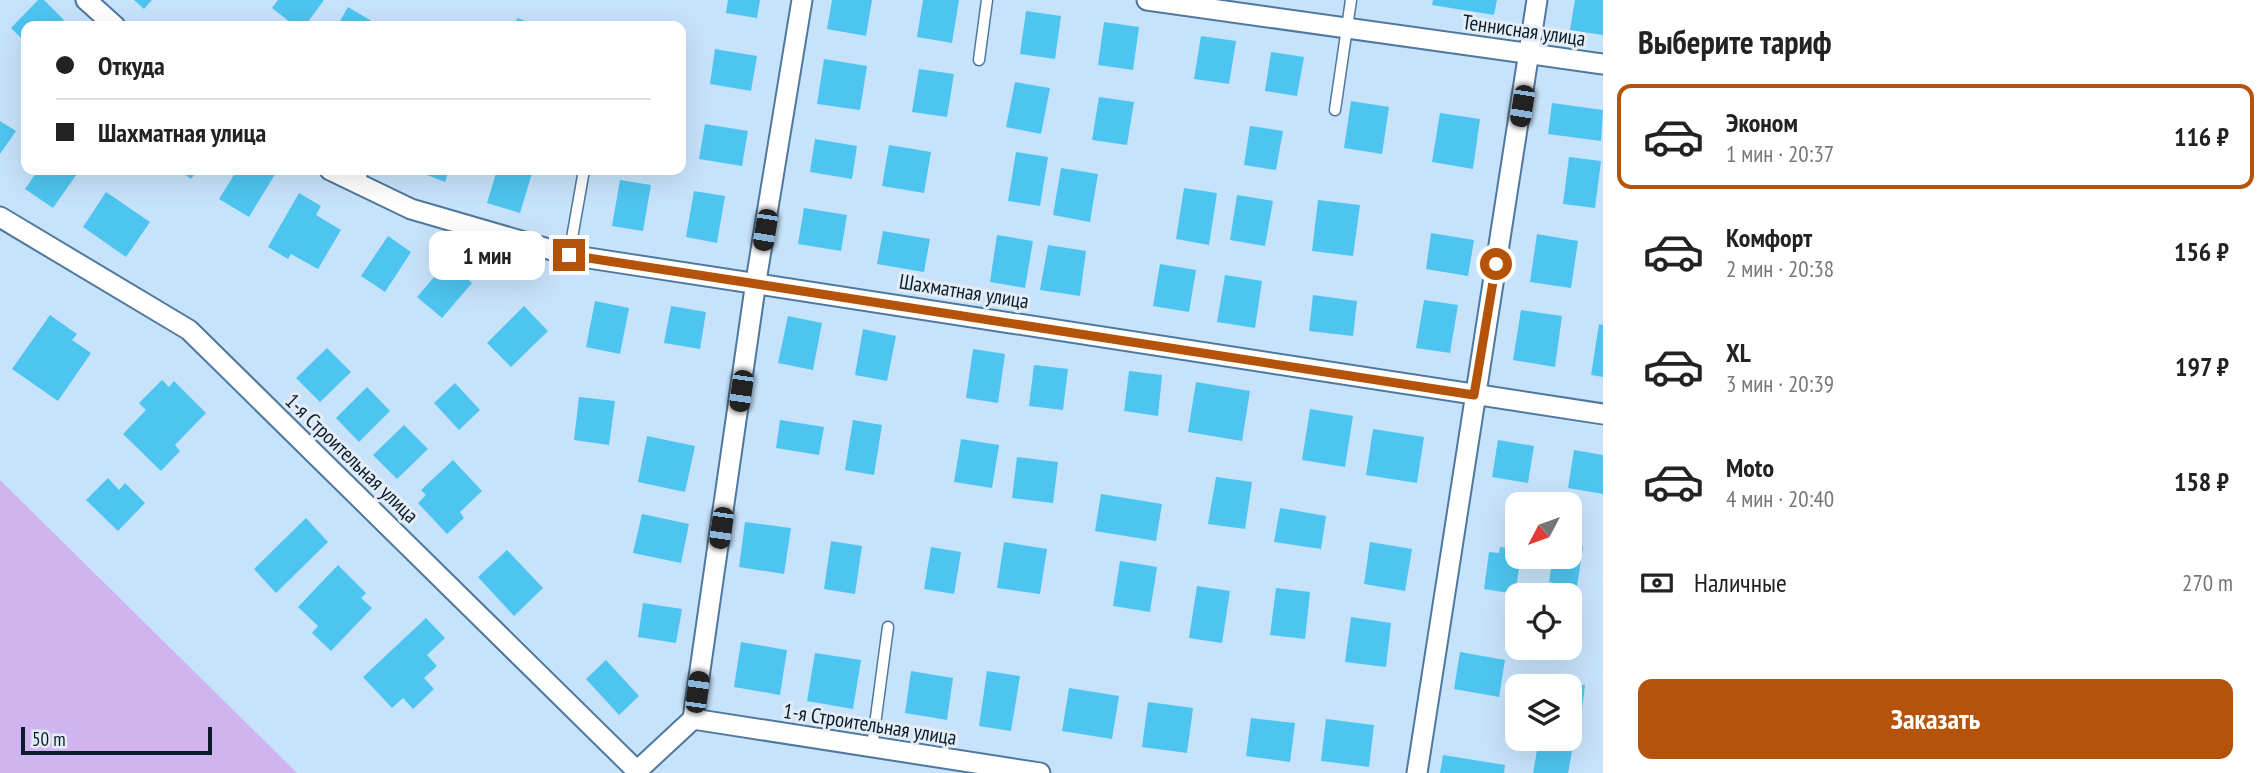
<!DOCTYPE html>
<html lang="ru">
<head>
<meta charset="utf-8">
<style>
	:root { --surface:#fff; --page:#f6f6f6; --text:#222; --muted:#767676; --line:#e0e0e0; --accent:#b45309 }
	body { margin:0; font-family:"PT Sans Narrow",sans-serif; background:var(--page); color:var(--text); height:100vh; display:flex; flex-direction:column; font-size:26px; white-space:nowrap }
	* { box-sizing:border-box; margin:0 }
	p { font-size:23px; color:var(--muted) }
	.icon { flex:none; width:38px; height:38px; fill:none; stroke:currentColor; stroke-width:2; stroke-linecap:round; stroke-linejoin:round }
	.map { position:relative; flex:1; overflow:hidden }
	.panel { display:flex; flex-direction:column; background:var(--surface); width:665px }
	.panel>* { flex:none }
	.hud { position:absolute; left:21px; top:21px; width:665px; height:154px; border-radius:14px; box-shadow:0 7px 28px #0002; display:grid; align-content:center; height:154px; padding:0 35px; background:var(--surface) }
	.needle { width:46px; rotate:229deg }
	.fabs { position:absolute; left:1505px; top:492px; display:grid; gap:14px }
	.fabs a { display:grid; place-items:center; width:77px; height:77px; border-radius:14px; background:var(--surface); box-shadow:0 7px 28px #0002; font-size:35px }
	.scale { position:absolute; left:21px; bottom:18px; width:191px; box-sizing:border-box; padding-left:7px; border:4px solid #0a1c2b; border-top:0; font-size:19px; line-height:24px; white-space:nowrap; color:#0a1c2b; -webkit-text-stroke:5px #e4edf6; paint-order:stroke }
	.end { position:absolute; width:32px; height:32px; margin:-16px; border:9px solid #b45309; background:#fff; box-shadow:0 0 0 4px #fff }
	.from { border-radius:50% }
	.bubble { position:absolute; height:49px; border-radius:14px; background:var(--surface); box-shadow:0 7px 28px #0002; font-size:23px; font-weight:700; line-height:49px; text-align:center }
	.car { position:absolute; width:21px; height:42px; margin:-21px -10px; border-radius:9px; box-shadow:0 0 5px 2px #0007; background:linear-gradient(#222 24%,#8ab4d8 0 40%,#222 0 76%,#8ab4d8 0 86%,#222 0) }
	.hud b { display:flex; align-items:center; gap:24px; height:66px; font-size:26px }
	.hud b+b { border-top:2px solid var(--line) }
	.hud i { width:18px; height:18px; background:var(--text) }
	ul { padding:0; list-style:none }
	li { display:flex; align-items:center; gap:21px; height:105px; margin:0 14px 10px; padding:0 21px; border:4px solid transparent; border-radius:14px }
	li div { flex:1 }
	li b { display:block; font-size:26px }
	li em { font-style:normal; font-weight:700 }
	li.on { border-color:var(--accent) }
	li>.icon { width:63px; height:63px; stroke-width:1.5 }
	h2 { padding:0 35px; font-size:32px; line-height:84px }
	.pay { display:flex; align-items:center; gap:18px; height:77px; padding:0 35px; font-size:26px }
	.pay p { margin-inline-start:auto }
	.cta { display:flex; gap:14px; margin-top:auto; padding:14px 35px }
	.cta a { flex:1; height:80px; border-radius:14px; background:var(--accent); color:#fff; font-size:28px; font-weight:700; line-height:80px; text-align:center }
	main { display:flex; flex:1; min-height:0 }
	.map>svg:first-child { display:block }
	.green { fill:#cfb4ef }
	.building { fill:#4ec5f0 }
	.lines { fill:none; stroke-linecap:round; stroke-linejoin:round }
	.lane-casing { stroke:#4e789d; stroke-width:13 }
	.street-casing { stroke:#4e789d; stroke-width:23 }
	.lane { stroke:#fff; stroke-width:10 }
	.street { stroke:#fff; stroke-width:19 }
	.route { stroke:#b45309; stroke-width:9 }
	.labels { text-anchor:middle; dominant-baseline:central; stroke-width:6; stroke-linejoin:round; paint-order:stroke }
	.street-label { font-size:21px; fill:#0a1c2b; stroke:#e4edf6 }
</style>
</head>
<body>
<main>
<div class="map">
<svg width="1603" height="773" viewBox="0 0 1603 773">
	<rect width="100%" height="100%" fill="#c7e3fb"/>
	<!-- green -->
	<polygon class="green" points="0,480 297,773 0,773"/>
	<!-- building -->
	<g class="building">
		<polygon points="38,0 44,0 64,20 58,26 26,26 26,43 11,28"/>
		<polygon points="134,0 152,0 144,9"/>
		<polygon points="278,0 324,0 305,26 295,26 272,8"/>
		<polygon points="728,0 760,0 757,18 726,13"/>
		<polygon points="832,0 872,0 866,36 827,29"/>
		<polygon points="923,0 959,0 952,43 917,37"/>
		<polygon points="1433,0 1497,0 1494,15 1432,5"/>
		<polygon points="1575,0 1603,0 1603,35 1570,30"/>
		<polygon points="348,7 380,26 337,26"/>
		<polygon points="1026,11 1061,16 1055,59 1020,54"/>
		<polygon points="517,18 540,26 515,26"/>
		<polygon points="1104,22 1139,27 1133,70 1098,65"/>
		<polygon points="1201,36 1236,41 1229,84 1194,79"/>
		<polygon points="715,49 757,56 751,91 710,84"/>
		<polygon points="1271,52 1304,57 1297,96 1265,91"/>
		<polygon points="824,59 867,66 860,110 817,104"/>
		<polygon points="919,69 954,74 947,117 912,112"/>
		<polygon points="1015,82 1050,88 1041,134 1006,127"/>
		<polygon points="1099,97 1134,102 1127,145 1092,140"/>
		<polygon points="1351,101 1389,107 1382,154 1344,148"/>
		<polygon points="1552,103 1603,110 1601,141 1548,134"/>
		<polygon points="1440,113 1480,119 1473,169 1432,162"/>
		<polygon points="0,121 16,131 0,154"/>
		<polygon points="705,124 748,131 742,166 699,159"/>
		<polygon points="1250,126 1283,131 1276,170 1244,165"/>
		<polygon points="815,139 857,146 852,179 810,172"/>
		<polygon points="889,145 931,152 924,193 882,186"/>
		<polygon points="1016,152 1048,157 1040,206 1008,201"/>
		<polygon points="1569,157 1601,161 1595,208 1563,204"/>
		<polygon points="1061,168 1098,174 1090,222 1053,215"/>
		<polygon points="38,170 79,171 53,208 25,189"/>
		<polygon points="179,170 198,170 191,179"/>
		<polygon points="237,170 277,171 249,217 219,199"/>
		<polygon points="414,170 449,170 445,182"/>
		<polygon points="497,170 533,170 520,213 487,203"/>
		<polygon points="620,180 651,185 643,231 612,226"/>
		<polygon points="1184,188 1217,193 1209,245 1176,239"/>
		<polygon points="694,191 725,196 717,243 686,237"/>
		<polygon points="106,192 150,222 126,257 83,227"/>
		<polygon points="299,193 321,206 316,215 341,230 318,269 291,254 288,259 268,247"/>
		<polygon points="1237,195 1273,201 1265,246 1230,240"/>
		<polygon points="1318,200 1360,205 1353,256 1312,251"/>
		<polygon points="804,208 847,215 841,251 798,244"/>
		<polygon points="883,231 930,239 924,272 877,264"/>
		<polygon points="1431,233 1474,240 1468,276 1426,269"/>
		<polygon points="1537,234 1578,241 1571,288 1530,282"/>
		<polygon points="997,235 1033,241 1025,288 990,282"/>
		<polygon points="388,236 411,252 385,292 361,276"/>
		<polygon points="1048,245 1086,251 1080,296 1040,290"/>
		<polygon points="448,261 472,283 442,318 417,297"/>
		<polygon points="1160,264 1196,270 1189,312 1153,306"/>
		<polygon points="1225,275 1262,281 1255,328 1217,322"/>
		<polygon points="1313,295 1357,301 1353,336 1309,331"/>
		<polygon points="1424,300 1458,305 1450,353 1416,348"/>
		<polygon points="595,301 629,308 620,354 586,347"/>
		<polygon points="524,306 548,331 511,367 487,343"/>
		<polygon points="671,306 706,312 700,349 664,343"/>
		<polygon points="1521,310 1562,316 1555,367 1513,360"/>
		<polygon points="50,315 77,334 72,340 91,353 58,401 12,369"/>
		<polygon points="788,316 822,323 813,370 778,363"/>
		<polygon points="1599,324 1603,325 1603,377 1591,375"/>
		<polygon points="863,329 896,336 887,381 855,375"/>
		<polygon points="327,348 351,372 320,402 296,378"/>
		<polygon points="973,349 1005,354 998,403 966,398"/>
		<polygon points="1034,365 1068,369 1063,410 1029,406"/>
		<polygon points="1129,371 1162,375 1158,416 1124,411"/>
		<polygon points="162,380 169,387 174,381 206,413 175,445 180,451 161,471 123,434 146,410 139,403"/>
		<polygon points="1196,382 1250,391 1242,441 1188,432"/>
		<polygon points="455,383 480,410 459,430 434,403"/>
		<polygon points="367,387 390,411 359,442 336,418"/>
		<polygon points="579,397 615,401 609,445 574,440"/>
		<polygon points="1310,409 1353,416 1345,467 1302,460"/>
		<polygon points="780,420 824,427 819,455 776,448"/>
		<polygon points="853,420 882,425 874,475 845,470"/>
		<polygon points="404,425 428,449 397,479 373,455"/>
		<polygon points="1373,429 1424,437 1417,483 1366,475"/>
		<polygon points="647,436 695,446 685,492 638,482"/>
		<polygon points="961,439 999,445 992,488 954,482"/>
		<polygon points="1498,440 1534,446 1528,483 1492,477"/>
		<polygon points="1574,450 1603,455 1603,494 1568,488"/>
		<polygon points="1017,457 1058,462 1053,503 1012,498"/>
		<polygon points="453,460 482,491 460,512 464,518 447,534 418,503 426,495 421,490"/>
		<polygon points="1216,477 1252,482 1245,529 1208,524"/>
		<polygon points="108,478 119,490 125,483 145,503 118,531 86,500"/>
		<polygon points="1101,494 1162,504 1156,541 1095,531"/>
		<polygon points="1280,508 1326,516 1321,549 1274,542"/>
		<polygon points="642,514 689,524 681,563 633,553"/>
		<polygon points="306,518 328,542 276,593 254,569"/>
		<polygon points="745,522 791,528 784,574 739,567"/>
		<polygon points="831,541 862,546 855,594 824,589"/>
		<polygon points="1004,542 1047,549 1040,594 997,588"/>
		<polygon points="1370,542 1412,549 1405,591 1364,584"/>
		<polygon points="1570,545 1583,547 1577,587 1549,582 1553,556 1570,556"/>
		<polygon points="931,547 961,552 954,594 924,589"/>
		<polygon points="1500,547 1517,549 1517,556 1521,556 1515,594 1484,589 1489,552 1499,553"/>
		<polygon points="507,550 543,588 514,616 478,577"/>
		<polygon points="1120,561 1157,567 1150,612 1113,606"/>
		<polygon points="338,565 366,593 361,598 372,608 331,651 312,633 318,626 298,607"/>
		<polygon points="1197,586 1230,591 1222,643 1189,638"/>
		<polygon points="1276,588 1310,592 1305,639 1270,635"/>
		<polygon points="643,603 682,609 676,643 638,637"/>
		<polygon points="1351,617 1391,623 1386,667 1345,662"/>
		<polygon points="426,618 445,638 427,655 437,666 424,678 434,689 413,709 403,698 392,708 363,677"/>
		<polygon points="741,642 787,650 780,695 734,687"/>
		<polygon points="1460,652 1505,660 1499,697 1454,689"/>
		<polygon points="815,653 861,660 853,709 807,701"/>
		<polygon points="606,660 639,696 619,715 586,679"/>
		<polygon points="911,671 953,678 947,720 905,713"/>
		<polygon points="987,671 1020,676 1011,731 979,726"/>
		<polygon points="1544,679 1585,685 1581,717 1570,715 1570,686 1543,686"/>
		<polygon points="1069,688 1119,696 1112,739 1062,731"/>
		<polygon points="1148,702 1193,708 1187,753 1142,747"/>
		<polygon points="1251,718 1295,723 1290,762 1246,756"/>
		<polygon points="1326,719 1374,725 1369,767 1321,761"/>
		<polygon points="1538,745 1572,751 1568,773 1533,773"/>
		<polygon points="1443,755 1505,765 1504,773 1440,773"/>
	</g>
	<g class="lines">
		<!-- lane casing -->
		<g class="lane-casing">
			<g id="lane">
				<polyline points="979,60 987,0"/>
				<polyline points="1335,110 1351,0"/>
				<polyline points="357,183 364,170"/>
				<polyline points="569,255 584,170"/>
				<polyline points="872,747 888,627"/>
			</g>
		</g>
		<!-- street casing -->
		<g class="street-casing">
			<g id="street">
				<polyline points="86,0 115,26"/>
				<polyline points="1147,0 1603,64"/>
				<polyline points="330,170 411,209 569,255 1603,414"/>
				<polyline points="0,217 189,330 639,773"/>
				<polyline points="693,719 1040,773"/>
				<polyline points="637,771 693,719 756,281 802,0"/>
				<polyline points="1417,773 1537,0"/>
			</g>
		</g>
		<!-- lane -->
		<use href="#lane" class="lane"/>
		<!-- street -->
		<use href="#street" class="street"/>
	</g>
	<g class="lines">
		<!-- route -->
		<polyline class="route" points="569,255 1474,395 1496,264"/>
	</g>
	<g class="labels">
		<!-- street labels -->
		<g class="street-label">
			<text transform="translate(1524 30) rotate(8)">Теннисная улица</text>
			<text transform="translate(964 291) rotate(9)">Шахматная улица</text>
			<text transform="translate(352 458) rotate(44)">1-я Строительная улица</text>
			<text transform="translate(870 724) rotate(9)">1-я Строительная улица</text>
		</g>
	</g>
</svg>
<div class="fabs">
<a><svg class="needle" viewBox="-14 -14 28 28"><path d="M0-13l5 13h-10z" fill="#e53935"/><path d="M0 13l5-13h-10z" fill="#767676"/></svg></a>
<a><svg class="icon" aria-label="locate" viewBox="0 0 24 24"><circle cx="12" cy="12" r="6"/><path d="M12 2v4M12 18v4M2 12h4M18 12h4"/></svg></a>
<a><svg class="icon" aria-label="layers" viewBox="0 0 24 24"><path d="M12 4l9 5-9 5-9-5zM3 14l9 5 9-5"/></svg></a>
</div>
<div class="scale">50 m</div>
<i class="end from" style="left:1496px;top:264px"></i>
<i class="end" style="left:569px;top:255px"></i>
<div class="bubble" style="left:429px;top:231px;width:116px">1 мин</div>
<i class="car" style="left:1522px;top:106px;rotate:189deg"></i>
<i class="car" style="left:765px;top:230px;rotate:189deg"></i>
<i class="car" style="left:741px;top:391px;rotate:188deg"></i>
<i class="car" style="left:721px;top:528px;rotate:188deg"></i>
<i class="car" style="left:697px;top:692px;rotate:8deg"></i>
<div class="hud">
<b><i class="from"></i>Откуда</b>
<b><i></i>Шахматная улица</b>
</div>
</div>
<section class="panel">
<h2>Выберите тариф</h2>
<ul>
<li class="on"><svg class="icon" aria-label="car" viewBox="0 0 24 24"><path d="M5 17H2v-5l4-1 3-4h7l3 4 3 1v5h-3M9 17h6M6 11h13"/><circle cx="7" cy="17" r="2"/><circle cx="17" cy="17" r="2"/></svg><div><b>Эконом</b><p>1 мин · 20:37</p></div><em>116 ₽</em></li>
<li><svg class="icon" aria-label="car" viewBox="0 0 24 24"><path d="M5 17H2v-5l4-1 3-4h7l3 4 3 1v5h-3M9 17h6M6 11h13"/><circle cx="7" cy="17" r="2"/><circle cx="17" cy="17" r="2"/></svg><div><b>Комфорт</b><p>2 мин · 20:38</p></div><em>156 ₽</em></li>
<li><svg class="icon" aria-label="car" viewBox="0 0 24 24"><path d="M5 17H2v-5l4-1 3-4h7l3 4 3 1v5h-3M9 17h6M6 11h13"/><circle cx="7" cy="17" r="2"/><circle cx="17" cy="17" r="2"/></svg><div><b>XL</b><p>3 мин · 20:39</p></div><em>197 ₽</em></li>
<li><svg class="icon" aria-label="car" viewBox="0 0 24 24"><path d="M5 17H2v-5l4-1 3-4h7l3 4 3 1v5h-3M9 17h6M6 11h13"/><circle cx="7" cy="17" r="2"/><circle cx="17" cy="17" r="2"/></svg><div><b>Moto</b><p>4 мин · 20:40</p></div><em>158 ₽</em></li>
</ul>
<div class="pay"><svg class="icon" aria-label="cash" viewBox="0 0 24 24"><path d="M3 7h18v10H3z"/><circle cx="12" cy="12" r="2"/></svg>Наличные<p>270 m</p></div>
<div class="cta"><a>Заказать</a></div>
</section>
</main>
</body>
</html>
